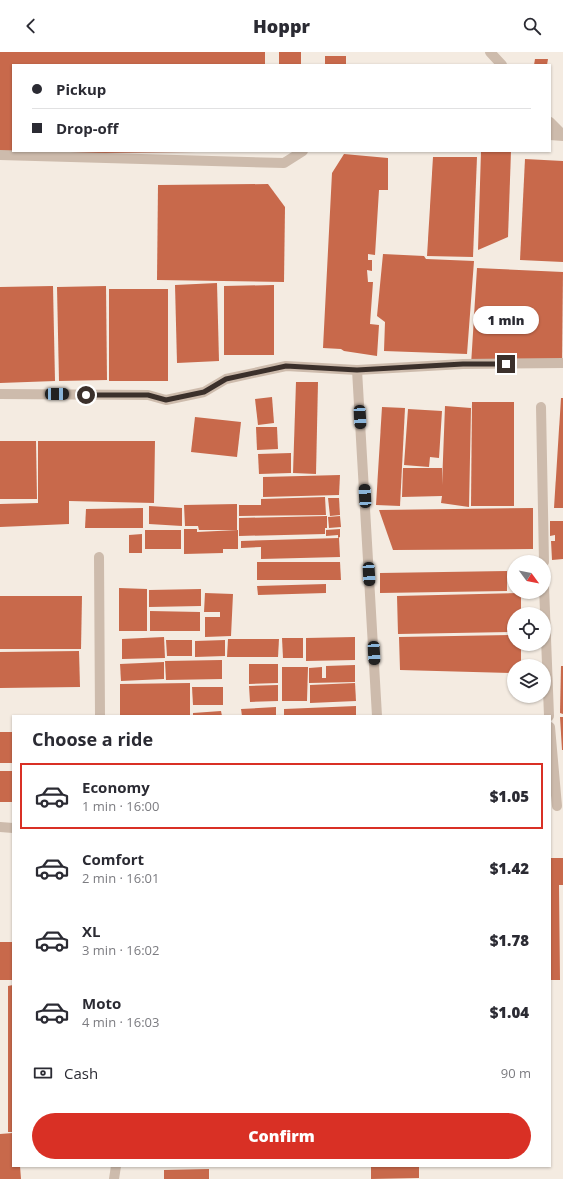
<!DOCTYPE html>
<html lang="en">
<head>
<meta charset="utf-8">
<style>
	:root { --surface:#fff; --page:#f2f2f3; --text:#2b2b33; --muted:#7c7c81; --line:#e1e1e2; --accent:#d93025 }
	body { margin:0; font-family:"Open Sans",sans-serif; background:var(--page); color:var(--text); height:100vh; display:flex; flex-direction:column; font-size:15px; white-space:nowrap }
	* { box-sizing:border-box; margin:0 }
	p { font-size:13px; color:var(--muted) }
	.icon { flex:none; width:22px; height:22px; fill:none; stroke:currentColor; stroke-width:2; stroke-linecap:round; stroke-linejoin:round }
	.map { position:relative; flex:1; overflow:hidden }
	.sheet { position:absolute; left:12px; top:663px; width:539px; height:452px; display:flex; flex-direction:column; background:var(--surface); border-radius:0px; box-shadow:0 1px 3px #0004 }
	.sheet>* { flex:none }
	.top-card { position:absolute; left:12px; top:12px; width:539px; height:88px; border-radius:0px; box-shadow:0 1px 3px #0004; display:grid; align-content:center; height:88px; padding:0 20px; background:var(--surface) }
	.needle { width:26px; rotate:122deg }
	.fabs { position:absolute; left:507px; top:503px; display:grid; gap:8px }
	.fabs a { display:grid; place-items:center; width:44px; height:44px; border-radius:50%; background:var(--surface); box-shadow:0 1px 3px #0004; font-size:20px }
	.end { position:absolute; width:18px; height:18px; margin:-9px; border:5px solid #3b302b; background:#fff; box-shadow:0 0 0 2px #fff }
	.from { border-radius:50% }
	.bubble { position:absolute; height:28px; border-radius:14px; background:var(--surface); box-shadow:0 1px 3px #0004; font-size:13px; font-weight:800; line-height:28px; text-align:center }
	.car { position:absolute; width:12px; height:24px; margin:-12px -6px; border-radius:5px; box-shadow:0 0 3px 1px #0007; background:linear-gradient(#222 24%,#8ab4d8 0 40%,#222 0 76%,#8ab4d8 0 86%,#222 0) }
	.top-card b { display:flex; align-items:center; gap:14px; height:38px; font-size:15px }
	.top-card b+b { border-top:1px solid var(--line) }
	.top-card i { width:10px; height:10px; background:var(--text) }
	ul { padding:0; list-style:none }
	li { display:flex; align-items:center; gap:12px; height:66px; margin:0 8px 6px; padding:0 12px; border:2px solid transparent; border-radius:0px }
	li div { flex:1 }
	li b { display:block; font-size:15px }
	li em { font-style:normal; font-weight:800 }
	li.on { border-color:var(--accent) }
	li>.icon { width:36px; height:36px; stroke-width:1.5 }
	h2 { padding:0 20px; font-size:18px; line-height:48px }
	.pay { display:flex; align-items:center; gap:10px; height:44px; padding:0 20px; font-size:15px }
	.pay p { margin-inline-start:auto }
	.button { display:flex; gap:8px; margin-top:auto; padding:8px 20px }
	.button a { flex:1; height:46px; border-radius:24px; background:var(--accent); color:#fff; font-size:16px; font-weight:800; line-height:46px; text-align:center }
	header { display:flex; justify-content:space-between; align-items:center; height:52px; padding:0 20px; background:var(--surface); font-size:18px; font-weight:800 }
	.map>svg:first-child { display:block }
	.building { fill:#c8694b }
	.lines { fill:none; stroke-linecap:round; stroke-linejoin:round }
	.street { stroke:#cdbbac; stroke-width:10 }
	.route { stroke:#3b302b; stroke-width:5 }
</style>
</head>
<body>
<header><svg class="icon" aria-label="back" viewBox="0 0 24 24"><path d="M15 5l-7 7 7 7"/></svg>Hoppr<svg class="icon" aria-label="search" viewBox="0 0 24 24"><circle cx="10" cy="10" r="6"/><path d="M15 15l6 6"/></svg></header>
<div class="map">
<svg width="563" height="1127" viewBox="0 0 563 1127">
	<rect width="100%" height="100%" fill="#f4ebe1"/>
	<!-- building -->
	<g class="building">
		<polygon points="0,0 265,0 265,13 13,13 13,99 196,99 196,100 0,102"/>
		<rect x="279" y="0" width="22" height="13"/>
		<rect x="325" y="4" width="21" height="9"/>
		<polygon points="535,7 548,7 547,13 534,13"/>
		<polygon points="481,99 511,99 508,185 478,198"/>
		<polygon points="344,102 388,106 388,138 379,138 375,203 368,202 368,208 372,208 372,219 367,218 368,230 373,230 370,272 379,273 377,304 344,299 341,297 323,296 332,121"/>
		<polygon points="433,105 477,105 473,205 427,204"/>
		<polygon points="525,107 563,109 563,210 520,208"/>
		<polygon points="268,132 285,155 284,230 157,228 158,133"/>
		<polygon points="383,202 424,204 426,207 474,209 467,302 384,299 385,270 377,264"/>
		<polygon points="477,216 563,220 562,315 471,313"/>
		<polygon points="217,231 219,309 177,311 175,233"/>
		<polygon points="274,233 274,303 224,303 224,234"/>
		<polygon points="53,234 55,329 0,331 0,235"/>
		<polygon points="106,234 107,328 59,329 57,235"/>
		<rect x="109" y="237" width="59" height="92"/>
		<polygon points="296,330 318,330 316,422 293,421"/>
		<polygon points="272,345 274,371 258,373 255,347"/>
		<polygon points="561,346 563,346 563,456 554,456"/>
		<polygon points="472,350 514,350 514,454 471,454"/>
		<polygon points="445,354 471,356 469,455 441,451 442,444 402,445 403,416 442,416 442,433"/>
		<polygon points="382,355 405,356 400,454 376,453"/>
		<polygon points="408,357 442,359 439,406 430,405 429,415 404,413"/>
		<polygon points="195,365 241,370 237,405 191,400"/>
		<polygon points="256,375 277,375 278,397 257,398"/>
		<polygon points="0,389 36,389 37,447 0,447"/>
		<polygon points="38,389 155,389 154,451 69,449 69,472 0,475 0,452 38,451"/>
		<polygon points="291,401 291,421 259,422 258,402"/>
		<polygon points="340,423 339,443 263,445 263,425"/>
		<polygon points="325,445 326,463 239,464 239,453 261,453 261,447"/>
		<polygon points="328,446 339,446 340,463 330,464"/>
		<polygon points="237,452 237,478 199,478 198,474 185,474 184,453"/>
		<polygon points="149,454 182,456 182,474 149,472"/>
		<polygon points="143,456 143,476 85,476 86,457"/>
		<polygon points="533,456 533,497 393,498 379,458"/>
		<polygon points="327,464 327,476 325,476 325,482 239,484 239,466"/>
		<polygon points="340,464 341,475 329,476 328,465"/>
		<polygon points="550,469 563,469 563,507 552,508 551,489 555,489 555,483 550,484"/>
		<polygon points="184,477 197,477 197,480 238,478 238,497 223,497 223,501 184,502"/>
		<polygon points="340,477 340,485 338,486 338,483 326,484 326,478"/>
		<rect x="145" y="478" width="36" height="19"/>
		<polygon points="142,482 142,501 129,501 129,483"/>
		<polygon points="339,486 340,505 261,507 261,495 241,496 241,489"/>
		<polygon points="257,510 340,510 341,528 257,528"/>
		<polygon points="507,519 507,539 380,541 380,521"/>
		<polygon points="326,532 326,541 258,543 257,534"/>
		<polygon points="119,536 147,537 147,579 119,579"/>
		<polygon points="201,537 201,554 149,555 149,538"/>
		<polygon points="205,541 233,542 231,584 205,585 205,565 220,565 220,560 204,560"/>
		<polygon points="521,541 521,562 514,562 514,580 398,582 397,544"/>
		<polygon points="0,544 82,544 81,597 0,597"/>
		<polygon points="150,559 200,560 200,579 150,579"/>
		<polygon points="514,583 514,592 521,592 521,614 514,614 514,621 400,618 399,585"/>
		<polygon points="164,585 165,606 122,607 122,587"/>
		<polygon points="355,585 355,608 306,609 306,586"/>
		<polygon points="282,586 303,586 303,606 283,606"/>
		<polygon points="228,587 279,587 278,605 227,605"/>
		<polygon points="166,588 192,588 192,604 167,604"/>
		<polygon points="225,588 225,604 195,605 195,589"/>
		<polygon points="79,599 80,635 0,636 0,600"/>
		<polygon points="222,608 222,627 166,628 165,609"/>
		<polygon points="164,610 164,627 121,629 120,612"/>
		<polygon points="249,612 278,612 278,631 249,632"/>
		<polygon points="355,613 355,630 309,631 309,616 322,615 322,626 326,626 326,614"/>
		<polygon points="561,614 563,614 563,662 560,661"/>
		<polygon points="282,615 308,615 307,649 282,649"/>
		<polygon points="190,631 190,664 120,664 120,632"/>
		<polygon points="355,631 356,649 310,651 310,633"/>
		<polygon points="278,633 278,649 250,650 249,634"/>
		<polygon points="192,635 223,635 223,653 193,653"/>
		<polygon points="356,654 356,664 284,664 284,657"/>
		<polygon points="276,655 276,664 242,664 241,657"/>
		<polygon points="221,659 222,664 193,664 193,661"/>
		<polygon points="560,665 563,665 563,698 562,698"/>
		<rect x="0" y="680" width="13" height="31"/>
		<rect x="0" y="719" width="13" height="31"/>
		<polygon points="550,806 563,806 563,833 559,833 560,928 550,928"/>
		<rect x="0" y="890" width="13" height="38"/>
		<polygon points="13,933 13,1080 8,1080 8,934"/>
		<polygon points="13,1081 13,1114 20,1114 21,1127 0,1127 0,1082"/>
		<polygon points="371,1114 419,1114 419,1126 371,1127"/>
		<polygon points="209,1117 209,1127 164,1127 164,1118"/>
	</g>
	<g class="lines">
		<!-- street -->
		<g class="street">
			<polyline points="490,0 502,13"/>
			<polyline points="550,70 563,83"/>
			<polyline points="550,83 563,84"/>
			<polyline points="0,103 284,111 303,99"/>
			<polyline points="357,318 377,664"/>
			<polyline points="0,342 148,343 166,348 204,340 226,327 286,314 357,318 463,312 563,311"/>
			<polyline points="541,355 544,510"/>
			<polyline points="99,505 100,664"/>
			<polyline points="544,534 549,664"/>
			<polyline points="550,675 557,754"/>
			<polyline points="0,775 13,776"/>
			<polyline points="114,1127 116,1114"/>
		</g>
	</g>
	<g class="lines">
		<!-- route -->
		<polyline class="route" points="86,343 148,343 166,348 204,340 226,327 286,314 357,318 463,312 506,312"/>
	</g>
</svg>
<div class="fabs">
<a><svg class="needle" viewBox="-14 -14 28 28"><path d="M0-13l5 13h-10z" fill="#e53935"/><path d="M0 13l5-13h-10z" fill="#7c7c81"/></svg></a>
<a><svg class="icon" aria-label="locate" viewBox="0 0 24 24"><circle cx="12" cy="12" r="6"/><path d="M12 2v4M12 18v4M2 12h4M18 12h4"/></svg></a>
<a><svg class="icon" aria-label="layers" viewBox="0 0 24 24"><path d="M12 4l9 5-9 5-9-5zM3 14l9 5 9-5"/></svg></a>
</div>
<i class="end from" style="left:86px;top:343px"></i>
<i class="end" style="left:506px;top:312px"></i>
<div class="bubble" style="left:473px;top:254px;width:66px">1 min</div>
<i class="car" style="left:57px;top:342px;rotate:90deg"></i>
<i class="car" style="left:360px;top:365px;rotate:177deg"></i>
<i class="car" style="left:365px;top:444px;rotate:357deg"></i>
<i class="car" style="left:369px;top:522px;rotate:177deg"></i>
<i class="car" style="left:374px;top:601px;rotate:177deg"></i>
<div class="top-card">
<b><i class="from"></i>Pickup</b>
<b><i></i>Drop-off</b>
</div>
<section class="sheet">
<h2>Choose a ride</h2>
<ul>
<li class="on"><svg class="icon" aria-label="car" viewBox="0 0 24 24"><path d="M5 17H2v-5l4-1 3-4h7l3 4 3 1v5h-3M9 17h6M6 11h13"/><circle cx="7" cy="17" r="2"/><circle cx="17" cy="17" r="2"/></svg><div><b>Economy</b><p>1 min · 16:00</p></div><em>$1.05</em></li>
<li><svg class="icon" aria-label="car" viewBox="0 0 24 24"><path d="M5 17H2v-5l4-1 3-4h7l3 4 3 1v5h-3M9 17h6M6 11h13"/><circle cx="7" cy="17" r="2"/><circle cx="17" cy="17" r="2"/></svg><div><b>Comfort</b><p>2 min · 16:01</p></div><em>$1.42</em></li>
<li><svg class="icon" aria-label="car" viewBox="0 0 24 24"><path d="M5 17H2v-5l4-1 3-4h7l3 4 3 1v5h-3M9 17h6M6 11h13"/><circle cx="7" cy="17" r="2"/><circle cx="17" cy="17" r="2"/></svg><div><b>XL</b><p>3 min · 16:02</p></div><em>$1.78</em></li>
<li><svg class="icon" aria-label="car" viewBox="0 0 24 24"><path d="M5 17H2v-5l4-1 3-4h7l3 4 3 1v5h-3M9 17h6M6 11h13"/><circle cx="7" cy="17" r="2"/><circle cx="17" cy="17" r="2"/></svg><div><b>Moto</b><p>4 min · 16:03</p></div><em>$1.04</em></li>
</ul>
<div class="pay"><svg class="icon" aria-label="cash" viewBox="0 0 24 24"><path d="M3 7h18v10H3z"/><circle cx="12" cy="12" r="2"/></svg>Cash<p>90 m</p></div>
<div class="button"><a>Confirm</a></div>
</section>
</div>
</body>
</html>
